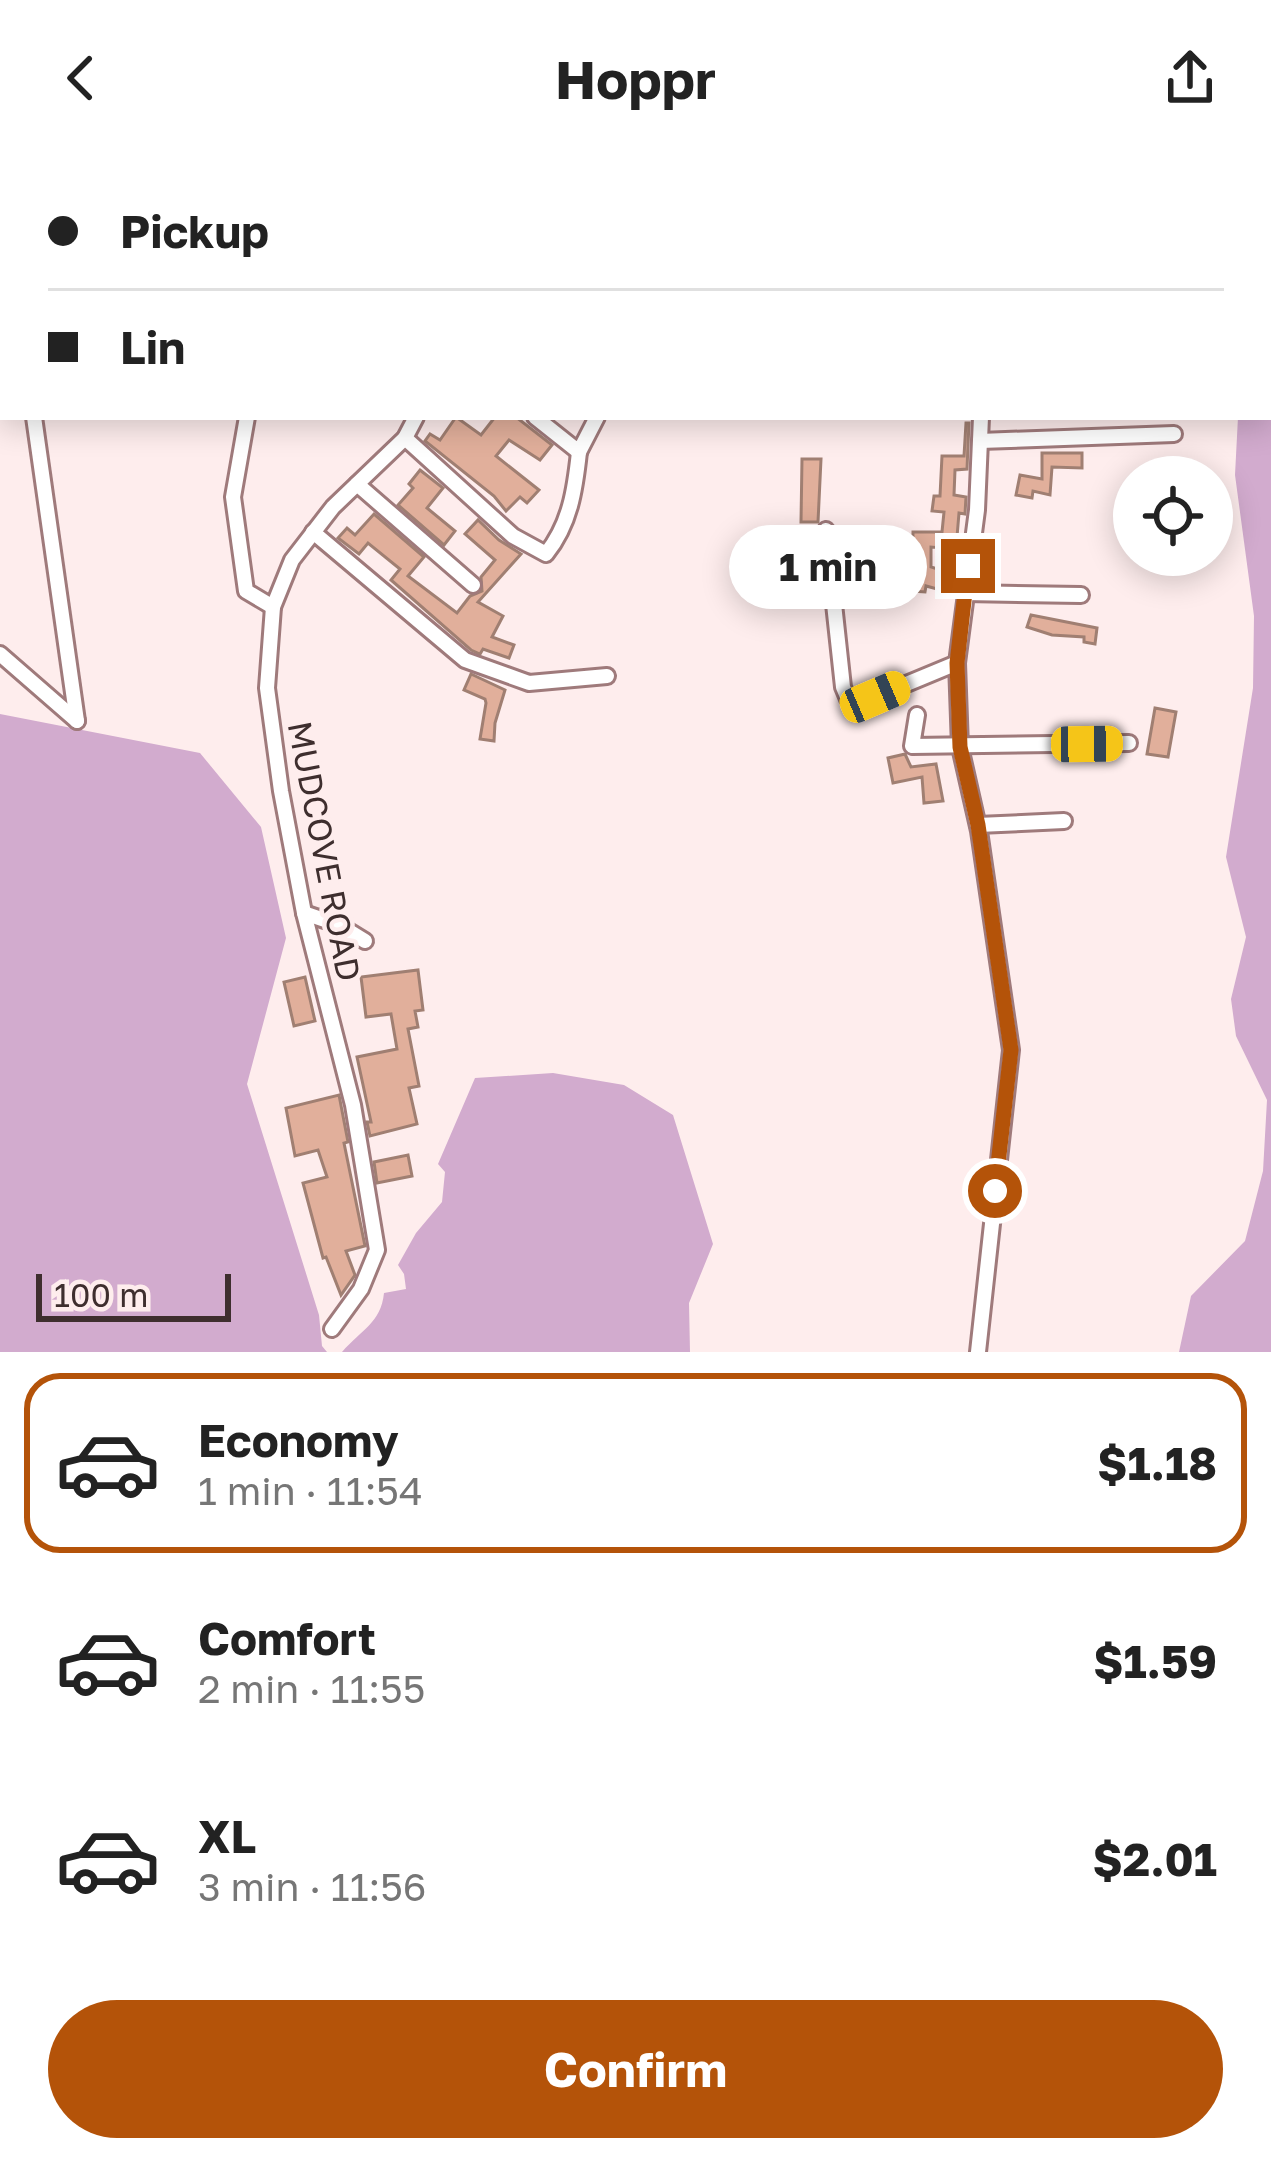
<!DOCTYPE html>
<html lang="en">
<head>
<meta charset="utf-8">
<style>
	:root { --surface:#fff; --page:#f2f2f2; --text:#222; --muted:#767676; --line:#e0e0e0; --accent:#b45309 }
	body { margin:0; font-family:"Golos Text",sans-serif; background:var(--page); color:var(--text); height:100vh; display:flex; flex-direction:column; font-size:45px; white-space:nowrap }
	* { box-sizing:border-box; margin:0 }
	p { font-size:39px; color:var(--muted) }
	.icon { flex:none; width:66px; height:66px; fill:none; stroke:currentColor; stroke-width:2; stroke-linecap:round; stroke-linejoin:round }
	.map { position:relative; height:1196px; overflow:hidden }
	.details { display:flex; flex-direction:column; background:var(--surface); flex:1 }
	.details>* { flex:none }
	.banner { position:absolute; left:0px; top:0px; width:1272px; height:264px; box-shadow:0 6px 30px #0003; display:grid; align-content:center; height:264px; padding:0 48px; background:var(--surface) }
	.fabs { position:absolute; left:1113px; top:300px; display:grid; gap:24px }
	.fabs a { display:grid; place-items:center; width:120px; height:120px; border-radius:50%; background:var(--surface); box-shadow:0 6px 30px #0003; font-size:60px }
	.scale { position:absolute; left:36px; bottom:30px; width:195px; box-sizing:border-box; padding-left:12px; border:6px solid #3e2e2e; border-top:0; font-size:33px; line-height:42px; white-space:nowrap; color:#3e2e2e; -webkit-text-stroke:9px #feeded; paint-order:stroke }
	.end { position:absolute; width:54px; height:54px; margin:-27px; border:15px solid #b45309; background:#fff; box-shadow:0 0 0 6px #fff }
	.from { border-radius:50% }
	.bubble { position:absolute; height:84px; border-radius:42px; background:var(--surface); box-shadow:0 6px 30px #0003; font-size:39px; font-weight:700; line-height:84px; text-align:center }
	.car { position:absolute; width:36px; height:72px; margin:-36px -18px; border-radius:15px; box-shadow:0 0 9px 3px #0007; background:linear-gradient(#f5c518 24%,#345 0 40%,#f5c518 0 76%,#345 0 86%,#f5c518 0) }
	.banner b { display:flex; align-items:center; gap:42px; height:114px; font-size:45px }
	.banner b+b { border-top:3px solid var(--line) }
	.banner i { width:30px; height:30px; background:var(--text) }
	ul { padding:21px 0 0; list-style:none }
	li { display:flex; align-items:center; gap:36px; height:180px; margin:0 24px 18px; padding:0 24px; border:6px solid transparent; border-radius:36px }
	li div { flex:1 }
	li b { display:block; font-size:45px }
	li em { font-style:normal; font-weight:700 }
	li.active { border-color:var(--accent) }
	li>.icon { width:108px; height:108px; stroke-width:1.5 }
	.primary-button { display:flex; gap:24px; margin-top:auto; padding:24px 48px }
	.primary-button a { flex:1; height:138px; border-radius:72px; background:var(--accent); color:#fff; font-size:48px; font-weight:700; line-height:138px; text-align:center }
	header { display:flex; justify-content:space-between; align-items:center; height:156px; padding:0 48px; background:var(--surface); font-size:54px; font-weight:700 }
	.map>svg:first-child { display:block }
	.water { fill:#d2abce }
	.building { fill:#e1af9b; stroke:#a07f72; stroke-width:3 }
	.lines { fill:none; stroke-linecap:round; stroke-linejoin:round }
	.minor-casing { stroke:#9f7a7b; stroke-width:20 }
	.minor { stroke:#fff; stroke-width:14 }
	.route { stroke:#b45309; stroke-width:15 }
	.labels { text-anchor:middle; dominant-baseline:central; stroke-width:9; stroke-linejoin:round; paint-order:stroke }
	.street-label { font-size:33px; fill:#3e2e2e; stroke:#feeded }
</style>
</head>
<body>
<header><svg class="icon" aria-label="back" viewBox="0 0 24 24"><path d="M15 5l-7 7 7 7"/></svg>Hoppr<svg class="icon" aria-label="share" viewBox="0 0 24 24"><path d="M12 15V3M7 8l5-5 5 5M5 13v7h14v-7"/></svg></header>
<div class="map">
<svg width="1271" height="1196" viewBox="0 0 1271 1196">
	<rect width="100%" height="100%" fill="#feeded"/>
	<!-- water -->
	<g class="water">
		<polygon points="1229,0 1271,0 1271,1196 1179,1196 1191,1140 1245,1085 1263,1015 1267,944 1236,880 1231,843 1246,781 1226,701 1253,532 1254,460 1235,319 1238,261 1269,261 1269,3 1229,3"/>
		<polygon points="0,558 200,597 261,671 286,782 247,928 319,1159 322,1190 327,1196 0,1196"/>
		<path d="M553,917L624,929L673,959L713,1088L689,1147L690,1196H342C361,1174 381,1167 384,1137L406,1133L404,1118L398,1109L416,1077L442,1046L445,1016L438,1008L475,922Z"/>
	</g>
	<!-- building -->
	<g class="building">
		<polygon points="456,261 481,279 495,261 516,261 552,289 540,304 509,284 496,300 539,334 527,347 520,341 506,355 494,340 425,285 430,278 440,284"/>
		<polygon points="966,267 969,267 967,313 955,314 954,339 966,341 965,358 959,357 956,393 931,391 931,411 953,418 948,436 926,430 925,436 912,435 913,376 942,376 944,356 932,355 934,340 940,340 942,300 964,300"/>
		<polygon points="1042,297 1082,297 1082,312 1052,311 1050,339 1033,335 1032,342 1016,339 1020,319 1042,323"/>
		<polygon points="802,303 821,303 818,366 801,366"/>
		<polygon points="420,314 443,332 427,352 455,375 444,389 398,349 413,332 409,328"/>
		<polygon points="374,358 424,401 408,420 457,457 470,440 482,435 481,421 495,404 465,378 478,364 499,384 521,398 478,446 503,460 492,481 514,489 509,502 483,493 480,498 471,494 391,424 400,413 368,387 359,398 338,382 347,372 355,379"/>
		<polygon points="1031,459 1097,472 1095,488 1084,486 1084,481 1052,479 1027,471"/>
		<polygon points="471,518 505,534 495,567 494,585 480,583 486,547 485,543 464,534"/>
		<polygon points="1155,552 1176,556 1168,601 1147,598"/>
		<polygon points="905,598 911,611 936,608 943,645 924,647 922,621 893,627 888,602"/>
		<polygon points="418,814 423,854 415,855 418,871 408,873 419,930 409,932 417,968 370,980 367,966 371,966 357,901 397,893 391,858 366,861 361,821"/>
		<polygon points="305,821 315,865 294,870 284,826"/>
		<polygon points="339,939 348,986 344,987 365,1090 346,1095 355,1119 341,1139 326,1101 323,1102 303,1027 327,1021 318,994 295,1000 286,952"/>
		<polygon points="408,999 412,1020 377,1027 374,1006"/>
	</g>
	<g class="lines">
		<!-- minor casing -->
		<g class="minor-casing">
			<g id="minor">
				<polyline points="979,0 979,3"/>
				<polyline points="10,3 12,0"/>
				<polyline points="164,3 165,0"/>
				<polyline points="273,3 274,0"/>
				<polyline points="376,3 377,0"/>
				<polyline points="613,3 616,0"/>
				<polyline points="0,25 3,46"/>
				<polyline points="34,261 77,565"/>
				<polyline points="247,261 233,341 246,435 273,451"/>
				<polyline points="535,261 579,296 597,261"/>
				<path d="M405,282L513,380L546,398C570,368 575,334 579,296"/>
				<polyline points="980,285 1174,278"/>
				<polyline points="357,328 473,429"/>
				<polyline points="826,374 843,531 848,543 875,541 957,507"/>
				<polyline points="313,376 465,504 529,527 607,520"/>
				<polyline points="965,437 1081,439"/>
				<polyline points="0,498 77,565"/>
				<polyline points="917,559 912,590 1129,587"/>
				<polyline points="978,669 1064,665"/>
				<polyline points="304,757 339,769 365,785"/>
				<polyline points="332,1173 361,1133 377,1094 353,949 304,757 281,635 267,532 273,451 292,404 333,351 405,282 416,261"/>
				<polyline points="978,1196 1011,894 979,675 960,591 957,507 977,354 981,261"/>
			</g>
		</g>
		<!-- minor -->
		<use href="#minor" class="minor"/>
	</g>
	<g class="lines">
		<!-- route -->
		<polyline class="route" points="968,410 957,507 960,591 978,669 1011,894 995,1035"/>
	</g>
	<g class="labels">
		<!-- street labels -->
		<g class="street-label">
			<text transform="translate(325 695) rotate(79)">MUDCOVE ROAD</text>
		</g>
	</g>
</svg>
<div class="fabs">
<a><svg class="icon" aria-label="locate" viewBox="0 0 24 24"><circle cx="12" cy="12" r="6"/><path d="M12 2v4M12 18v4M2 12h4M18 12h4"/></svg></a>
</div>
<div class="scale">100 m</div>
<i class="end from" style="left:995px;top:1035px"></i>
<i class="end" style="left:968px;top:410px"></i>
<div class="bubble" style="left:729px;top:369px;width:198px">1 min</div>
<i class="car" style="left:875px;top:541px;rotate:67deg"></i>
<i class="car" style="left:1087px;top:588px;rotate:89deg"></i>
<div class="banner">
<b><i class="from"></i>Pickup</b>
<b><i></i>Lin</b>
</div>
</div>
<section class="details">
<ul>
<li class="active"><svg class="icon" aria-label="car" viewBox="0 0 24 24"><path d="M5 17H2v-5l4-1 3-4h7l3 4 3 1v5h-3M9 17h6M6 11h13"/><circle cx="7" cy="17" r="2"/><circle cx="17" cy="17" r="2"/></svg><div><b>Economy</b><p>1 min · 11:54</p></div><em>$1.18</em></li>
<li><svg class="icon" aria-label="car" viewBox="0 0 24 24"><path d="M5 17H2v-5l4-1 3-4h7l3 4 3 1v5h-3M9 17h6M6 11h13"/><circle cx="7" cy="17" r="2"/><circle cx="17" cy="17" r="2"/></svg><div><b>Comfort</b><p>2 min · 11:55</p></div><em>$1.59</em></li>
<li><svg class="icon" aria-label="car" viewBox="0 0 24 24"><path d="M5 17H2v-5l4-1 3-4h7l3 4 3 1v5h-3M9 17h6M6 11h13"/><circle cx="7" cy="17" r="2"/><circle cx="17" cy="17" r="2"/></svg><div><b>XL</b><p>3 min · 11:56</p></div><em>$2.01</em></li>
</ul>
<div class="primary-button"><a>Confirm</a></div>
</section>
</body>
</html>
